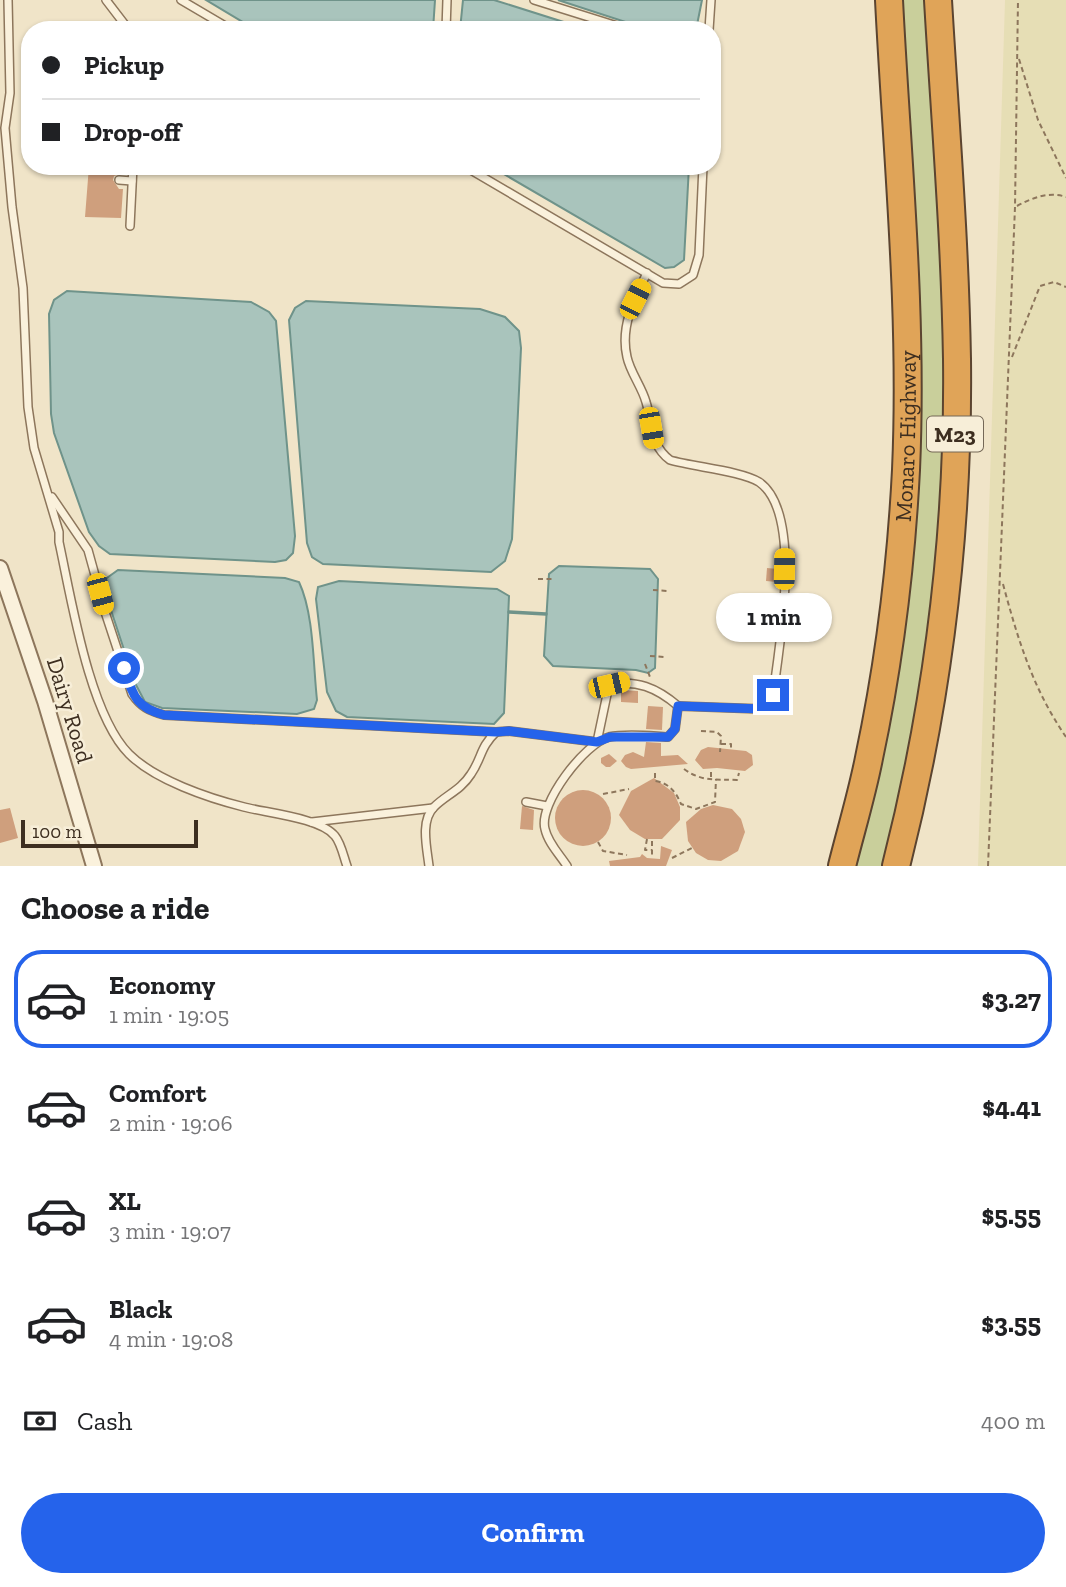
<!DOCTYPE html>
<html lang="en">
<head>
<meta charset="utf-8">
<style>
	:root { --surface:#fff; --page:#f2f2f2; --text:#202124; --muted:#757577; --line:#e0e0e0; --accent:#2563eb }
	body { margin:0; font-family:"Zilla Slab",serif; background:var(--page); color:var(--text); height:100vh; display:flex; flex-direction:column; font-size:26px; white-space:nowrap }
	* { box-sizing:border-box; margin:0 }
	p { font-size:23px; color:var(--muted) }
	.icon { flex:none; width:38px; height:38px; fill:none; stroke:currentColor; stroke-width:2; stroke-linecap:round; stroke-linejoin:round }
	.map { position:relative; height:866px; overflow:hidden }
	.side { display:flex; flex-direction:column; background:var(--surface); flex:1 }
	.side>* { flex:none }
	.banner { position:absolute; left:21px; top:21px; width:700px; height:154px; border-radius:28px; box-shadow:0 2px 5px #0004; display:grid; align-content:center; height:154px; padding:0 21px; background:var(--surface) }
	.scale { position:absolute; left:21px; bottom:18px; width:177px; box-sizing:border-box; padding-left:7px; border:4px solid #3d2e20; border-top:0; font-size:19px; line-height:24px; white-space:nowrap; color:#3d2e20; -webkit-text-stroke:5px #f7eed8; paint-order:stroke }
	.end { position:absolute; width:32px; height:32px; margin:-16px; border:9px solid #2563eb; background:#fff; box-shadow:0 0 0 4px #fff }
	.from { border-radius:50% }
	.bubble { position:absolute; height:49px; border-radius:24px; background:var(--surface); box-shadow:0 2px 5px #0004; font-size:23px; font-weight:700; line-height:49px; text-align:center }
	.car { position:absolute; width:21px; height:42px; margin:-21px -10px; border-radius:9px; box-shadow:0 0 5px 2px #0007; background:linear-gradient(#f5c518 24%,#345 0 40%,#f5c518 0 76%,#345 0 86%,#f5c518 0) }
	.banner b { display:flex; align-items:center; gap:24px; height:66px; font-size:26px }
	.banner b+b { border-top:2px solid var(--line) }
	.banner i { width:18px; height:18px; background:var(--text) }
	ul { padding:0; list-style:none }
	li { display:flex; align-items:center; gap:21px; height:98px; margin:0 14px 10px; padding:0 7px; border:4px solid transparent; border-radius:28px }
	li div { flex:1 }
	li b { display:block; font-size:26px }
	li em { font-style:normal; font-weight:700 }
	li.selected { border-color:var(--accent) }
	li>.icon { width:63px; height:63px; stroke-width:1.5 }
	h2 { padding:0 21px; font-size:32px; line-height:84px }
	.pay { display:flex; align-items:center; gap:18px; height:77px; padding:0 21px; font-size:26px }
	.pay p { margin-inline-start:auto }
	.button { display:flex; gap:14px; margin-top:auto; padding:14px 21px }
	.button a { flex:1; height:80px; border-radius:42px; background:var(--accent); color:#fff; font-size:28px; font-weight:700; line-height:80px; text-align:center }
	.map>svg:first-child { display:block }
	.farmland { fill:#e6deb5 }
	.green { fill:#c9cf9b }
	.water { fill:#a9c4bc; stroke:#6f938a; stroke-width:2 }
	.lines { fill:none; stroke-linecap:round; stroke-linejoin:round }
	.stream { stroke:#6f938a; stroke-width:3.5 }
	.building { fill:#cf9f7d }
	.service-casing { stroke:#8d765c; stroke-width:10 }
	.minor-casing { stroke:#8d765c; stroke-width:18 }
	.motorway-casing { stroke:#5b4430; stroke-width:30 }
	.path { stroke:#8d765c; stroke-width:2; stroke-dasharray:5 3.5; stroke-linecap:butt }
	.service { stroke:#faf1dc; stroke-width:7 }
	.minor { stroke:#faf1dc; stroke-width:14 }
	.motorway { stroke:#e0a458; stroke-width:26 }
	.route { stroke:#2563eb; stroke-width:9 }
	.labels { text-anchor:middle; dominant-baseline:central; stroke-width:5; stroke-linejoin:round; paint-order:stroke }
	.shield { fill:#f7eed8; stroke:#756857; stroke-width:2 }
	.shield-label { font-size:21px; font-weight:bold; fill:#3d2e20 }
	.street-label { font-size:23px; fill:#3d2e20; stroke:#f7eed8 }
</style>
</head>
<body>
<div class="map">
<svg width="1066" height="866" viewBox="0 0 1066 866">
	<rect width="100%" height="100%" fill="#f0e4c8"/>
	<!-- farmland -->
	<polygon class="farmland" points="1005,0 1066,0 1066,866 978,866"/>
	<!-- green -->
	<polygon class="green" points="896,0 928,0 944,273 945,463 928,648 886,866 853,866 898,628"/>
	<!-- water -->
	<g class="water">
		<polygon points="206,0 435,0 433,30 256,30"/>
		<polygon points="463,0 494,0 589,30 460,30"/>
		<polygon points="558,0 702,0 697,25 693,30 650,30"/>
		<polygon points="490,166 689,166 684,260 674,267 665,268"/>
		<polygon points="67,291 251,302 269,312 276,321 295,536 293,553 286,560 275,562 110,554 99,546 89,532 54,433 51,414 49,314 54,300"/>
		<polygon points="306,301 480,309 505,317 519,331 521,348 512,539 505,561 491,572 323,564 312,557 307,543 289,320 295,308"/>
		<polygon points="559,566 650,569 658,579 655,668 648,673 636,670 553,666 544,656 549,574"/>
		<path d="M118,570L285,578L299,582C314,614 313,664 317,700L314,709L297,714L162,708L145,702L135,683L103,586L104,580Z"/>
		<polygon points="339,581 497,589 509,596 504,713 494,724 347,717 336,711 327,692 316,599 318,587"/>
	</g>
	<g class="lines">
		<!-- stream -->
		<polyline class="stream" points="509,612 546,614"/>
	</g>
	<!-- building -->
	<g class="building">
		<polygon points="89,166 120,166 120,174 114,176 113,180 119,189 123,189 121,218 85,217"/>
		<polygon points="767,568 778,569 777,582 766,581"/>
		<polygon points="621,690 638,691 638,703 621,702"/>
		<polygon points="648,706 663,707 662,730 646,729"/>
		<polygon points="646,742 661,743 661,756 678,755 688,764 631,769 626,767 621,761 625,755 633,752 644,757"/>
		<polygon points="708,747 746,751 752,755 753,765 745,771 717,768 703,769 695,760 701,750"/>
		<polygon points="609,754 617,761 610,767 606,767 601,763 601,758"/>
		<polygon points="654,778 674,793 680,807 680,820 662,839 645,839 630,830 619,815 631,791"/>
		<circle cx="583" cy="818" r="28"/>
		<polygon points="713,805 732,809 741,819 745,832 738,851 721,861 708,860 696,853 688,841 686,822 701,809"/>
		<polygon points="522,806 534,810 533,830 520,829"/>
		<polygon points="10,808 18,838 0,843 0,810"/>
		<polygon points="661,846 672,850 666,866 610,866 609,861 640,857 642,854 647,858 660,859"/>
	</g>
	<g class="lines">
		<!-- service casing -->
		<g class="service-casing">
			<g id="service">
				<path d="M8,0L10,93L5,128L12,207L23,288L28,407L34,448L59,532V542C71,597 89,714 129,754C155,780 208,798 244,807C267,813 321,818 335,836C341,843 344,858 347,866"/>
				<polyline points="106,0 129,30"/>
				<polyline points="181,0 232,30"/>
				<polyline points="534,0 630,30"/>
				<polyline points="446,30 447,0"/>
				<polyline points="709,30 711,0"/>
				<polyline points="464,166 663,283 679,284 693,275 699,255 703,166"/>
				<polyline points="119,180 132,181"/>
				<polyline points="130,226 133,166"/>
				<path d="M52,497L88,550L106,615L132,694C141,707 149,711 164,715L496,732L509,731L597,742"/>
				<path d="M597,742L609,685C636,679 657,688 678,706"/>
				<polyline points="526,802 547,806"/>
				<polyline points="312,822 433,808"/>
				<path d="M429,866C427,848 420,821 434,807C446,795 461,790 471,774C482,758 480,747 496,732"/>
				<path d="M567,866C560,855 548,843 545,829C538,804 585,743 609,737C627,733 650,736 668,737L675,729L678,706L762,709L773,695C779,647 804,513 759,482C741,471 694,467 670,460C650,445 653,425 646,402C642,387 630,372 627,357C620,327 634,299 647,273"/>
			</g>
		</g>
		<!-- minor casing -->
		<g class="minor-casing">
			<polyline id="minor" points="0,568 45,701 94,866"/>
		</g>
		<!-- motorway casing -->
		<g class="motorway-casing">
			<g id="motorway">
				<path id="s1" d="M842,866C851,830 862,794 869,758C889,664 901,567 906,470C913,313 897,157 889,0"/>
				<path d="M896,866C938,701 959,529 957,359C955,239 945,119 938,0"/>
			</g>
		</g>
		<!-- path -->
		<g class="path">
			<polyline points="1019,59 1038,120 1066,178"/>
			<path d="M1017,206C1032,198 1049,191 1066,197"/>
			<polyline points="1012,357 1040,286 1054,282 1066,287"/>
			<polyline points="538,579 552,579"/>
			<path d="M1003,584C1018,640 1033,689 1066,737"/>
			<polyline points="653,590 668,591"/>
			<polyline points="650,656 664,657"/>
			<polyline points="645,664 650,677"/>
			<polyline points="701,731 717,732 721,736 720,752"/>
			<polyline points="721,744 731,744 731,749"/>
			<path d="M684,769C702,782 715,779 737,780L739,773"/>
			<polyline points="711,772 711,778"/>
			<path d="M655,773V781C669,783 676,792 681,804L696,809L715,802L716,779"/>
			<polyline points="603,794 629,789"/>
			<polyline points="647,839 645,850 652,850"/>
			<polyline points="652,841 652,856"/>
			<polyline points="598,842 603,851 627,855"/>
			<polyline points="672,858 692,848"/>
			<polyline points="988,866 1015,207 1018,0"/>
		</g>
		<!-- service -->
		<use href="#service" class="service"/>
		<!-- minor -->
		<use href="#minor" class="minor"/>
		<!-- motorway -->
		<use href="#motorway" class="motorway"/>
	</g>
	<g class="lines">
		<!-- route -->
		<path class="route" d="M124,668C133,695 135,707 164,715L496,732L509,731L597,742L610,737H668L675,729L678,706L762,709L773,695"/>
	</g>
	<g class="labels">
		<!-- shield labels -->
		<rect class="shield" x="927" y="416.5" width="56" height="35" rx="5"/>
		<g class="shield-label">
			<text x="955" y="434">M23</text>
		</g>
		<!-- street labels -->
		<g class="street-label">
			<text stroke="none"><textPath href="#s1" startOffset="436">Monaro Highway</textPath></text>
			<text transform="translate(70 710) rotate(73)">Dairy Road</text>
		</g>
	</g>
</svg>
<div class="scale">100 m</div>
<i class="end from" style="left:124px;top:668px"></i>
<i class="end" style="left:773px;top:695px"></i>
<div class="bubble" style="left:716px;top:593px;width:116px">1 min</div>
<i class="car" style="left:635px;top:299px;rotate:27deg"></i>
<i class="car" style="left:651px;top:428px;rotate:170deg"></i>
<i class="car" style="left:784px;top:569px;rotate:1deg"></i>
<i class="car" style="left:100px;top:594px;rotate:165deg"></i>
<i class="car" style="left:609px;top:685px;rotate:77deg"></i>
<div class="banner">
<b><i class="from"></i>Pickup</b>
<b><i></i>Drop-off</b>
</div>
</div>
<section class="side">
<h2>Choose a ride</h2>
<ul>
<li class="selected"><svg class="icon" aria-label="car" viewBox="0 0 24 24"><path d="M5 17H2v-5l4-1 3-4h7l3 4 3 1v5h-3M9 17h6M6 11h13"/><circle cx="7" cy="17" r="2"/><circle cx="17" cy="17" r="2"/></svg><div><b>Economy</b><p>1 min · 19:05</p></div><em>$3.27</em></li>
<li><svg class="icon" aria-label="car" viewBox="0 0 24 24"><path d="M5 17H2v-5l4-1 3-4h7l3 4 3 1v5h-3M9 17h6M6 11h13"/><circle cx="7" cy="17" r="2"/><circle cx="17" cy="17" r="2"/></svg><div><b>Comfort</b><p>2 min · 19:06</p></div><em>$4.41</em></li>
<li><svg class="icon" aria-label="car" viewBox="0 0 24 24"><path d="M5 17H2v-5l4-1 3-4h7l3 4 3 1v5h-3M9 17h6M6 11h13"/><circle cx="7" cy="17" r="2"/><circle cx="17" cy="17" r="2"/></svg><div><b>XL</b><p>3 min · 19:07</p></div><em>$5.55</em></li>
<li><svg class="icon" aria-label="car" viewBox="0 0 24 24"><path d="M5 17H2v-5l4-1 3-4h7l3 4 3 1v5h-3M9 17h6M6 11h13"/><circle cx="7" cy="17" r="2"/><circle cx="17" cy="17" r="2"/></svg><div><b>Black</b><p>4 min · 19:08</p></div><em>$3.55</em></li>
</ul>
<div class="pay"><svg class="icon" aria-label="cash" viewBox="0 0 24 24"><path d="M3 7h18v10H3z"/><circle cx="12" cy="12" r="2"/></svg>Cash<p>400 m</p></div>
<div class="button"><a>Confirm</a></div>
</section>
</body>
</html>
